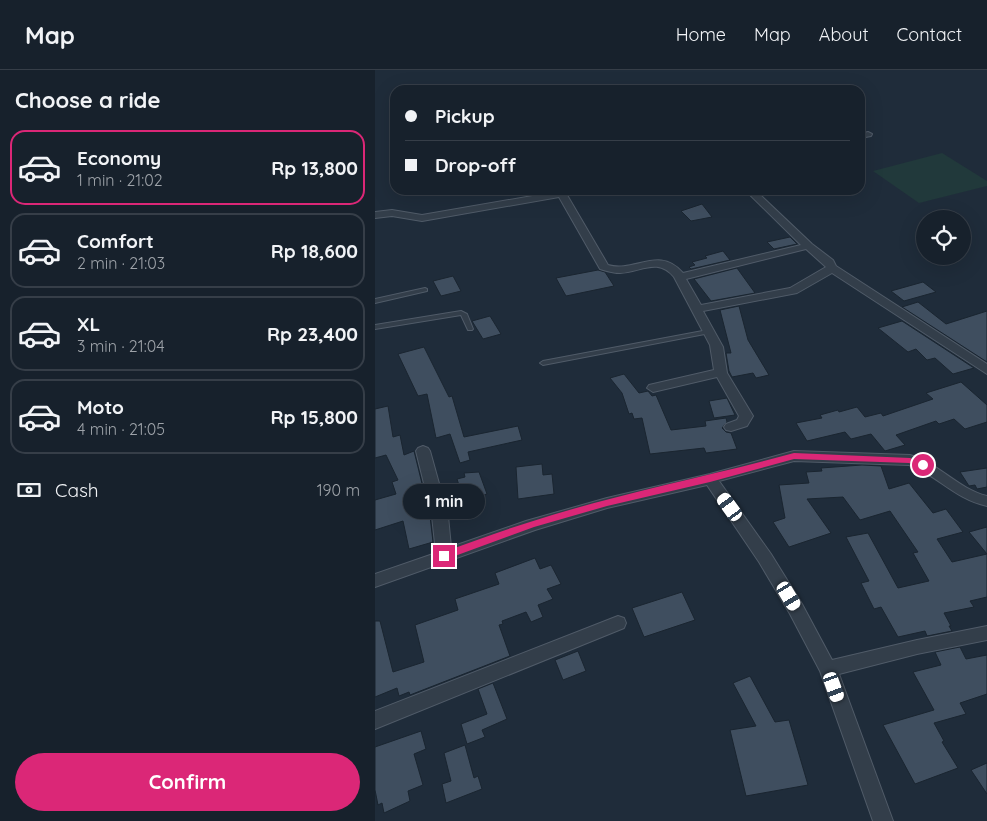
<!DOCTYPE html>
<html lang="en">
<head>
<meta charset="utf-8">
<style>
	:root { --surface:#17212c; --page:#202934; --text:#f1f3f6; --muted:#9ea3a9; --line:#363e48; --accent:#db2777 }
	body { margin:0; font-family:Quicksand,sans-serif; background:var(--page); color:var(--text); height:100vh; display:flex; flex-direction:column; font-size:19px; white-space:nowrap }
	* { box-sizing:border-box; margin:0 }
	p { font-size:16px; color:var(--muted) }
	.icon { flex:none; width:28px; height:28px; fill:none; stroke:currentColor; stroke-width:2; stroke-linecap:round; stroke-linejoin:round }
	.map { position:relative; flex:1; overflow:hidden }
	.drawer { display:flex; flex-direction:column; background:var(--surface); width:375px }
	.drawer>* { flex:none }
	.top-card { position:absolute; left:15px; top:15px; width:475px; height:110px; border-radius:15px; box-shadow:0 5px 20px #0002,0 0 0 1px var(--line); display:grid; align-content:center; height:110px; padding:0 15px; background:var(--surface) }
	.tools { position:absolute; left:541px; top:140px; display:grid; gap:10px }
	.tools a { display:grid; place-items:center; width:55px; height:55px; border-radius:50%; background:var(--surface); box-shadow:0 5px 20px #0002,0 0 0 1px var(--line); font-size:25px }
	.end { position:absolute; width:22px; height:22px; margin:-11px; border:6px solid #db2777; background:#fff; box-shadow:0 0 0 2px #fff }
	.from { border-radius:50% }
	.bubble { position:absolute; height:35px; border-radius:18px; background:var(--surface); box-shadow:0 5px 20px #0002,0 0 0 1px var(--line); font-size:16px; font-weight:700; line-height:35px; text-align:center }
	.car { position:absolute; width:15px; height:30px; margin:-15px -8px; border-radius:6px; box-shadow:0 0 4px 1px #0007; background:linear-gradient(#fff 24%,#345 0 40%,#fff 0 76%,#345 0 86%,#fff 0) }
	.top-card b { display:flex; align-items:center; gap:18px; height:48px; font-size:19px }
	.top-card b+b { border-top:1px solid var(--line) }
	.top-card i { width:12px; height:12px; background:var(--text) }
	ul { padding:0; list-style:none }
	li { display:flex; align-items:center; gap:15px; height:75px; margin:0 10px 8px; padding:0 5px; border:2px solid var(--line); border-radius:15px }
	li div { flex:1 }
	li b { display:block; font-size:19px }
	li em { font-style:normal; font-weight:700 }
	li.on { border-color:var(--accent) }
	li>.icon { width:45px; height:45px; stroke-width:1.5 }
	h2 { padding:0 15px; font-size:22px; line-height:60px }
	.pay { display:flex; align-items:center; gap:12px; height:55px; padding:0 15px; font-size:19px }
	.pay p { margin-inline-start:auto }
	.action { display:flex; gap:10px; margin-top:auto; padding:10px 15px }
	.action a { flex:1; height:58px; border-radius:30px; background:var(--accent); color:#fff; font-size:20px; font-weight:700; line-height:58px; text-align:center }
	header { display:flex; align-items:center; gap:30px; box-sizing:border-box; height:70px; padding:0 25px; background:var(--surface); border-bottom:1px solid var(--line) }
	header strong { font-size:24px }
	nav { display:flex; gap:28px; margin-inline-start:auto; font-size:18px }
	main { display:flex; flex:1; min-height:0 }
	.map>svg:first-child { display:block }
	.green { fill:#21393b }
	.building { fill:#3f4e5f; stroke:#1a2530 }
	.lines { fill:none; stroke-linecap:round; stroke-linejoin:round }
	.lane-casing { stroke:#505b68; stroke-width:2 }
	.street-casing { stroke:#505b68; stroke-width:2 }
	.lane { fill:#333e4a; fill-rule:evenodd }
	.street { fill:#333e4a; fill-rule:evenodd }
	.route { fill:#db2777 }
</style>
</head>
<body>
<header>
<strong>Map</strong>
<nav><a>Home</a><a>Map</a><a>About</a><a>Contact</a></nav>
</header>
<main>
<section class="drawer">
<h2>Choose a ride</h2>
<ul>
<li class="on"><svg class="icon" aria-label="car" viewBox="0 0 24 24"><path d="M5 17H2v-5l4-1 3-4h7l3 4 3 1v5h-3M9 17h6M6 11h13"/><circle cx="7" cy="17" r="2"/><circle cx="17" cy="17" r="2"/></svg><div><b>Economy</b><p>1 min · 21:02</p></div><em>Rp 13,800</em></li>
<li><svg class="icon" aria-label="car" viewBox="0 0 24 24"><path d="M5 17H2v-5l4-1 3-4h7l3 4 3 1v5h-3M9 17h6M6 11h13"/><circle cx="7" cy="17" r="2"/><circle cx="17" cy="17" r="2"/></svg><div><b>Comfort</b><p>2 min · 21:03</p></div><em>Rp 18,600</em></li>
<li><svg class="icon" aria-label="car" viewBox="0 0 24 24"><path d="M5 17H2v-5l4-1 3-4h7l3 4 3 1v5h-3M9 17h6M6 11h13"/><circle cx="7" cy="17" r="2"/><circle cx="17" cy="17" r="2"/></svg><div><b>XL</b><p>3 min · 21:04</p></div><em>Rp 23,400</em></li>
<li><svg class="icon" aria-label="car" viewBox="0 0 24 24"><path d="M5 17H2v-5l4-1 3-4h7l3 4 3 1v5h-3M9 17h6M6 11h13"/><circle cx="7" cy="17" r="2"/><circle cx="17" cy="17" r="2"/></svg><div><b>Moto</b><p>4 min · 21:05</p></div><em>Rp 15,800</em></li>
</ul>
<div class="pay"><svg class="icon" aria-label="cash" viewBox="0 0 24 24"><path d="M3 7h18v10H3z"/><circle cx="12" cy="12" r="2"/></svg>Cash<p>190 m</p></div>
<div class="action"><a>Confirm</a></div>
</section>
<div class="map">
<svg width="612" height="751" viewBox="0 0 612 751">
	<rect width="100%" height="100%" fill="#1f2c3a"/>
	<!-- green -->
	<polygon class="green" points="567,83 612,111 612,116 544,133 498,101"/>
	<!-- building -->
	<g class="building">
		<polygon points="327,134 337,147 316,151 306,141"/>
		<polygon points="415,167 422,174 399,179 392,172"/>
		<polygon points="348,181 355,190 316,199 314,197 320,195 317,192 332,188 330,186"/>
		<polygon points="362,198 380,223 336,231 319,209"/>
		<polygon points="223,200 230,202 239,216 191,226 181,208"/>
		<polygon points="78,206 86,221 66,226 58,211"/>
		<polygon points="548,212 561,222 529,231 516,221"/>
		<polygon points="543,232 571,254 612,241 612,292 527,237"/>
		<polygon points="364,236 373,270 394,305 381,308 378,303 357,307 354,301 351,283 356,283 345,240"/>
		<polygon points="115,246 126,264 108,269 97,251"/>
		<polygon points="527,251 599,298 578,304 560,288 552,290 541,279 533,282 503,258"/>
		<polygon points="49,277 74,327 77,326 89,367 143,356 147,370 93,382 95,390 85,393 75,364 61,368 52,324 43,326 23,284"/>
		<polygon points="249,304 264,323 273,321 277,326 281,325 296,360 331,356 330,351 351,348 352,352 347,358 351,362 356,363 362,379 331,383 329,378 275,384 267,348 259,349 257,343 254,344 247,323 235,308"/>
		<polygon points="586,312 612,335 612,352 590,359 579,349 564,354 561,351 521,365 530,375 510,381 496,364 476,369 470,362 432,371 421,353 447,348 445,345 463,340 464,342 482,337 490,347 506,343 508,346 558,329 551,323"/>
		<polygon points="352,328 360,345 339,348 334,331"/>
		<polygon points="13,336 18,367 25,365 29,385 39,381 55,446 58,472 34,479 28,451 0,460 0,430 21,424 17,412 23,410 11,385 0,388 0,339"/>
		<polygon points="167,394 168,405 177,404 179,424 143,429 141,397"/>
		<polygon points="487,395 506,396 514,419 534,413 558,443 571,439 588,462 562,469 577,492 612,484 594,462 612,457 612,527 595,531 599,537 569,543 576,556 574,556 577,561 552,566 550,561 523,567 506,537 499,539 486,513 494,511 471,467 493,463 523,518 554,511 538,483 543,482 515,441 485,450 468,427 432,429 456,463 414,477 398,452 410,448 404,415 434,413 431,402 447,401 446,398"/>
		<polygon points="612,398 612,417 602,419 600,415 594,416 585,402"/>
		<polygon points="104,402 112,424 89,431 82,409 90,407 89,403"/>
		<polygon points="160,488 165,499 176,495 186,514 172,519 178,529 163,535 168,547 156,552 151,542 127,551 128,554 124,555 135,586 35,625 34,622 24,626 22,618 0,627 0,551 5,551 18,602 49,592 40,555 83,540 80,529 124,514 120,503"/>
		<polygon points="307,522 320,550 269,567 257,538"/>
		<polygon points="585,577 591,589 612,585 612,624 585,633 591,644 559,653 569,671 567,672 583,698 540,714 508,655 559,640 538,602 566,595 560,582"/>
		<polygon points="203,581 211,601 188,610 180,590"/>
		<polygon points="375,606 400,652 414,650 433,715 371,726 355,660 381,656 358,613"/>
		<polygon points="118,613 132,649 107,660 110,667 92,674 86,654 112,644 103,619"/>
		<polygon points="46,661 51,679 39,684 48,715 33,721 35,731 9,743 7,733 3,735 0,720 0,677"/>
		<polygon points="90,675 99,708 103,706 107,719 71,733 67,714 76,711 69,683"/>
		<polygon points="612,693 612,724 596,700"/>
	</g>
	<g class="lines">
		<!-- lane casing -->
		<g class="lane-casing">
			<g id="lane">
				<polygon points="50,218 52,219 52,221 0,233 0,229"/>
				<polygon points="86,241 92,244 98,259 97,260 93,260 86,245 0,259 0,255"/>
				<polygon points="333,260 335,261 335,263 168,295 165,293 168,291"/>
			</g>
		</g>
		<!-- street casing -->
		<g class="street-casing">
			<g id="street">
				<polygon points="493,62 497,64 496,66 485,68 485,64"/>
				<path d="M192,120H213L211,122L192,125L233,195C260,203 284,175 308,203L426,175L370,120H380L437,174L458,190L461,196L612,294V304L457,203L422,223L328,241L348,277L352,303L378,346L372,356L356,361L351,360L349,357L351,354L362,350L364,346L342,307L278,322L272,318L274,315L339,300L335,275L299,207C283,187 266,202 245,203C238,203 232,201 225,199L184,127L47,151L17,146L0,148V142L17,140L47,145ZM431,179L451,197L415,218L326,235L311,209Z"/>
				<path d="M48,376L53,378L55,381L73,446L76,477L151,451L232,428L335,404L419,381L535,385C564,393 583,419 612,426V436C578,428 564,406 534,395L419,391L344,411L396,484L427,534L457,590L542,570L612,556V570L542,584L464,604L518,751H498L445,601L415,544L384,492L332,415L232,438L160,460L0,517V504L61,483L57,446L41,381L43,378Z"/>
				<polygon points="243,546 249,548 251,553 249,558 0,659 0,641"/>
			</g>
		</g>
		<!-- lane -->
		<use href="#lane" class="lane"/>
		<!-- street -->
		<use href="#street" class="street"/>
	</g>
	<!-- route -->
	<path class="route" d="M419,383L535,388L552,395L548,398L534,393L419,389L335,412L232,436L159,457L69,490L64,486L65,483C95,473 125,461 155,452C241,424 331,407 419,383Z"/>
</svg>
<div class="tools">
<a><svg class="icon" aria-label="locate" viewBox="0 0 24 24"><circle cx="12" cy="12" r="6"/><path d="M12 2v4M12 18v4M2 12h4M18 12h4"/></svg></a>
</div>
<i class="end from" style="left:548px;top:395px"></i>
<i class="end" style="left:69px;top:486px"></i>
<div class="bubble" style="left:28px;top:414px;width:82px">1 min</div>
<i class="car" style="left:355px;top:437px;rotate:324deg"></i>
<i class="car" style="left:414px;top:526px;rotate:149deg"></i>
<i class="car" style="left:459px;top:617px;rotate:160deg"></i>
<div class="top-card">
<b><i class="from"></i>Pickup</b>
<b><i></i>Drop-off</b>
</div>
</div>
</main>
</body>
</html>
